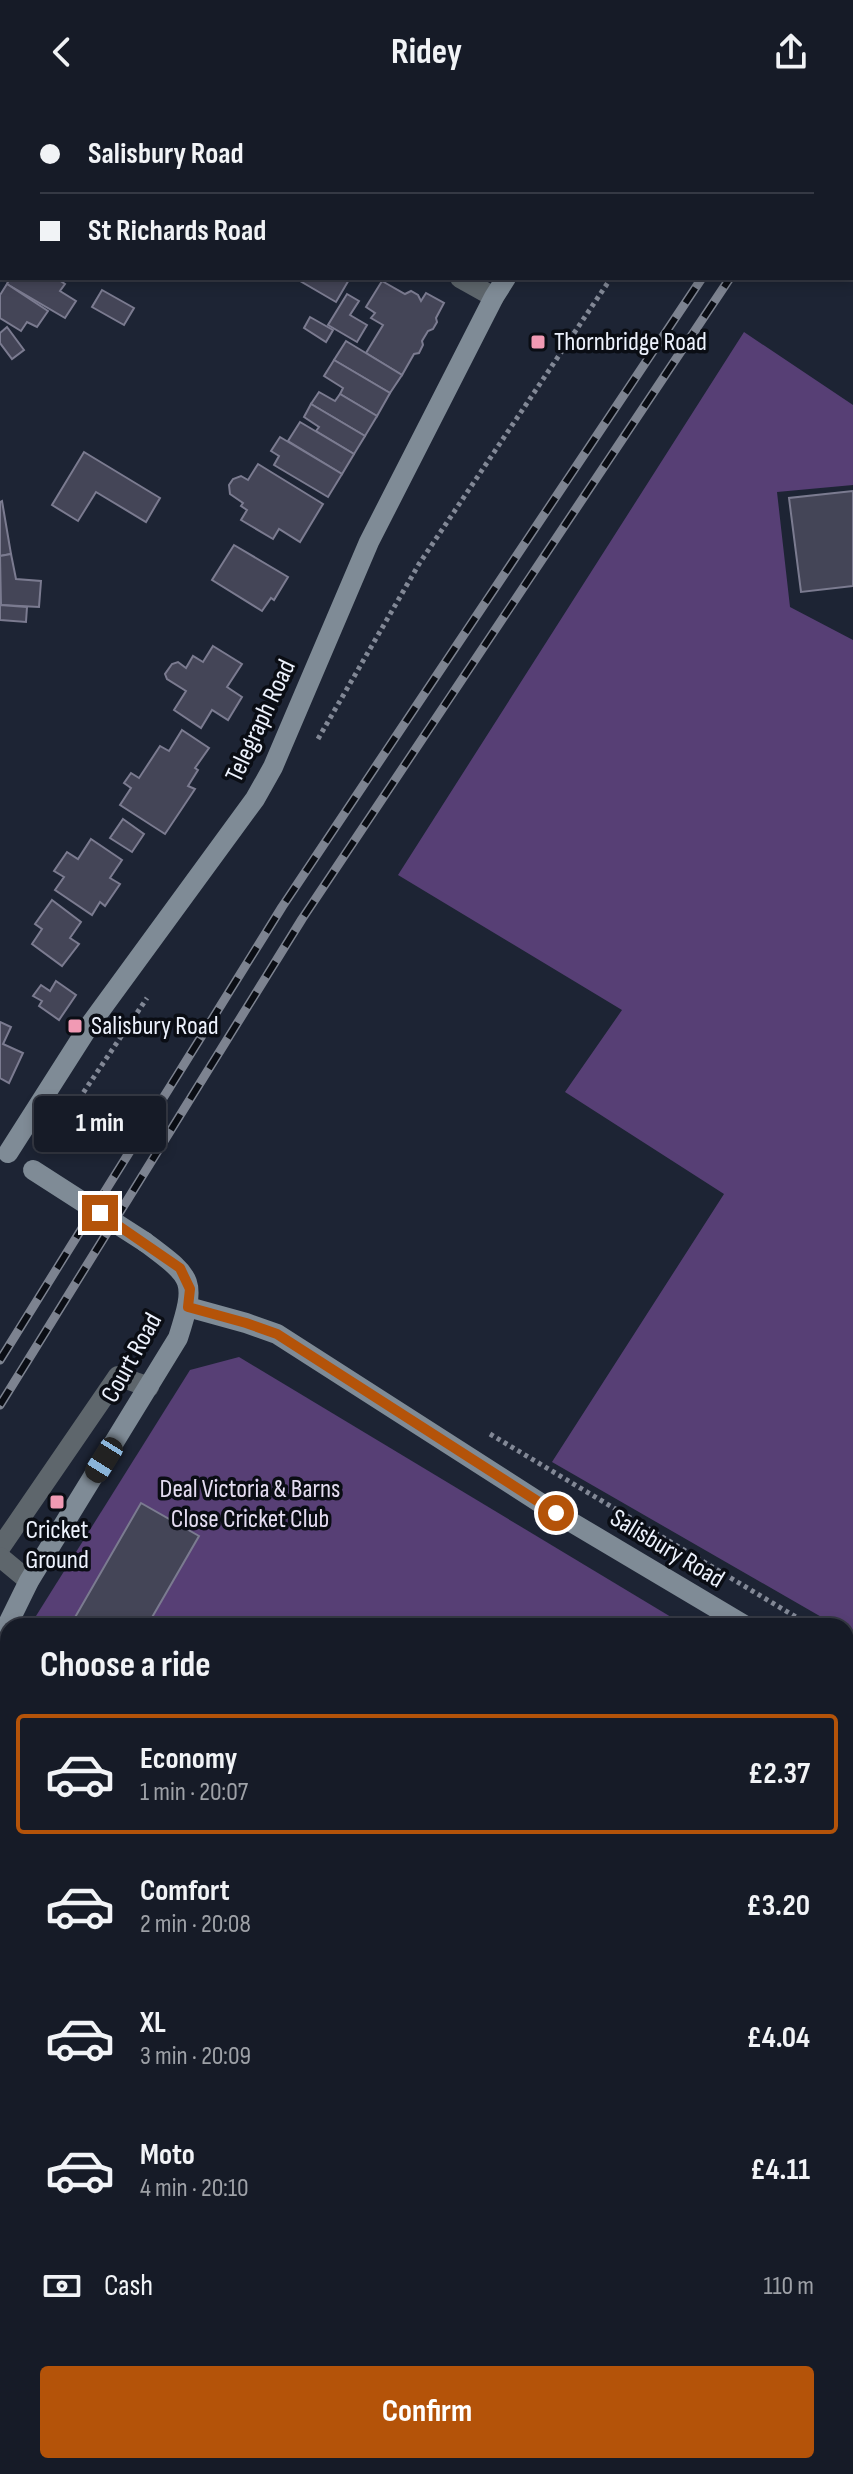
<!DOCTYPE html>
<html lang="en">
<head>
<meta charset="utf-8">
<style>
	:root { --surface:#161b27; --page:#1f242f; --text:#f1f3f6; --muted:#9ea1a7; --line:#353944; --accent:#b45309 }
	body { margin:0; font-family:"Sofia Sans Condensed",sans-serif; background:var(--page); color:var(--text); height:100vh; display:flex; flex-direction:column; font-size:30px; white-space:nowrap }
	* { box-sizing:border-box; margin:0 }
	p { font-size:26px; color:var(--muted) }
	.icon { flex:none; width:44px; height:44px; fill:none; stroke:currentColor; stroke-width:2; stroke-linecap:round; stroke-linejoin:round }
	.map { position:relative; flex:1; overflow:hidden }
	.side { position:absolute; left:0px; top:1514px; width:854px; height:856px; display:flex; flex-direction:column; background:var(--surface); border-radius:24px 24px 0 0; box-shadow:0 4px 12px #0003,0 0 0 2px var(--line) }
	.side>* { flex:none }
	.top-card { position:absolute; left:0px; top:0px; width:854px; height:176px; box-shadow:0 4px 12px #0003,0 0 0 2px var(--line); display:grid; align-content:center; height:176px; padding:0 40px; background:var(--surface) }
	.end { position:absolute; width:36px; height:36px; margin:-18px; border:10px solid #b45309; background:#fff; box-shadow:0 0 0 4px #fff }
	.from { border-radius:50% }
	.bubble { position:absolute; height:56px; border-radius:8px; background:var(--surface); box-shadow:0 4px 12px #0003,0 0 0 2px var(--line); font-size:26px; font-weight:700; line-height:56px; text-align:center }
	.car { position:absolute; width:24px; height:48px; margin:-24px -12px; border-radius:10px; box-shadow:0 0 6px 2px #0007; background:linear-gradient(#222 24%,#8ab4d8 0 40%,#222 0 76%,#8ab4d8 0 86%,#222 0) }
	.top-card b { display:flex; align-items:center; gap:28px; height:76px; font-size:30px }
	.top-card b+b { border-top:2px solid var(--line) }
	.top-card i { width:20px; height:20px; background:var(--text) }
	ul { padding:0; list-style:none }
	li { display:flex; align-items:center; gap:24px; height:120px; margin:0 16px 12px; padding:0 24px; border:4px solid transparent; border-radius:8px }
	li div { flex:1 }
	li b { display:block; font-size:30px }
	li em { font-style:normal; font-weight:700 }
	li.current { border-color:var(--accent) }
	li>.icon { width:72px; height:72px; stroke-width:1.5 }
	h2 { padding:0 40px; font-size:36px; line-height:96px }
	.pay { display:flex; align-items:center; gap:20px; height:88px; padding:0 40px; font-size:30px }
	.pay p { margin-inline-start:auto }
	.action { display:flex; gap:16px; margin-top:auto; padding:16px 40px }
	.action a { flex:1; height:92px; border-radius:8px; background:var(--accent); color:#fff; font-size:32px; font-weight:700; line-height:92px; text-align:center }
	header { display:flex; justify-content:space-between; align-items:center; height:104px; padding:0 40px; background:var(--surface); font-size:36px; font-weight:700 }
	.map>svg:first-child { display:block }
	.green { fill:#573f75 }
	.building { fill:#444557; stroke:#7b7b90; stroke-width:2 }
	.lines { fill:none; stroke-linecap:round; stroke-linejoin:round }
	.path { stroke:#828896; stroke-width:5; stroke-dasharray:4 4; stroke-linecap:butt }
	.lane { stroke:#5e666c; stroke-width:20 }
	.street { stroke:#5e666c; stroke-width:20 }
	.secondary { stroke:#7f8b96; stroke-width:20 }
	.rail-casing { stroke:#7d8390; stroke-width:9 }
	.rail { stroke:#0a0d14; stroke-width:6; stroke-dasharray:18; stroke-linecap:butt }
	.secondary-bridge { stroke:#7f8b96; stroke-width:20 }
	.route { stroke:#b45309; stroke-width:10 }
	.poi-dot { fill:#f19ab4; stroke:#0a0d14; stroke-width:3 }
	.labels { text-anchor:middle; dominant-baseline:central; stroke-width:7; stroke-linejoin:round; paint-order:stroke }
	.poi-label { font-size:26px; fill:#edf2fd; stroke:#0a0d14; text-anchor:start }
	.street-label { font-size:26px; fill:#edf2fd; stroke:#0a0d14 }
	.park-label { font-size:26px; fill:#e4dcf1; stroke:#0a0d14 }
</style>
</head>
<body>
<header><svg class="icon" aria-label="back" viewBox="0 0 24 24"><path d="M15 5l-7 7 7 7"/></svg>Ridey<svg class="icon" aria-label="share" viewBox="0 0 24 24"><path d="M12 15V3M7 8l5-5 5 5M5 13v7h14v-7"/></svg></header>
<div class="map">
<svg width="853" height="2370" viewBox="0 0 853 2370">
	<rect width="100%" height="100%" fill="#1d2434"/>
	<!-- green -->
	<g class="green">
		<polygon points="744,228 853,301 853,381 777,388 790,503 853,536 853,1531 846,1527 846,1522 837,1522 552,1358 724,1090 565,988 622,906 398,771"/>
		<polygon points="239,1253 686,1522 32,1522 36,1512 190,1266"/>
		<polygon points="8,1586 8,1877 0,1876 0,1612"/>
		<polygon points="846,1618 853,1622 853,2176 849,2183 846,2179"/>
	</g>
	<!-- building -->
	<g class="building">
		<polygon points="262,0 301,0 300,2 261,2"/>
		<polygon points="4,174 56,174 65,180 60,187 76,197 65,214 7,180 8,178"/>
		<polygon points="295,174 350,174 336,198"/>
		<polygon points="382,177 405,190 411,187 418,191 421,197 426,189 444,199 436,214 437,218 433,225 428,227 422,237 423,241 419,249 414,250 402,271 366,249 383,221 371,214 375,209 366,203"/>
		<polygon points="7,180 48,207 37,223 27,218 21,227 0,214 0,191"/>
		<polygon points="102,186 134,204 124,221 92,203"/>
		<polygon points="347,190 359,197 350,211 367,221 357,238 328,221"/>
		<polygon points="310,213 333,226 326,238 304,224"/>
		<polygon points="7,223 24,246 12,255 0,239 0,229"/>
		<polygon points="346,237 402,271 390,289 334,256"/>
		<polygon points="334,256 390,289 377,312 340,290 343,284 324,272"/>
		<polygon points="319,288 335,297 340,290 377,312 365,332 311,300"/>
		<polygon points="311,300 365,332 354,350 316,327 319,323 304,313"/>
		<polygon points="300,318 354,350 342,370 288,337"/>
		<polygon points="280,333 342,370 328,393 274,361 279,352 271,347"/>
		<polygon points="84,348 160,394 146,418 96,388 78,417 52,401"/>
		<polygon points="258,360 323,400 300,438 279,425 273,435 241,416 247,406 241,402 243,399 230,390 229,381 233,375 241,372 248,376"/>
		<polygon points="853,387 853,482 801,488 789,394"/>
		<polygon points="2,397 11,450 0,452 0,398"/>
		<polygon points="234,441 288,473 274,496 271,494 262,507 212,476"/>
		<polygon points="11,450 16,475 41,477 39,503 1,501 0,452"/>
		<polygon points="0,501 27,503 26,518 0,516"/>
		<polygon points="213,542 242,560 227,583 242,593 228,616 212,606 201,624 174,606 186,587 167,575 165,570 172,560 178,558 186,564 193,552 203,558"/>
		<polygon points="182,626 209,644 195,664 198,666 188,682 195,685 165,730 120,701 131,684 124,679 131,669 139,674 160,642 169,647"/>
		<polygon points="123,715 144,730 132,748 110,734"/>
		<polygon points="91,735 122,756 110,774 120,780 105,802 100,798 92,811 55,786 64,773 54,767 67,748 78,755"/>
		<polygon points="52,796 81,818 70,834 79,840 62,862 32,840 42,825 35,820"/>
		<polygon points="56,877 76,891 59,916 39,902 42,897 33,892 41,881 50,887"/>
		<polygon points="0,918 11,923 3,940 23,949 9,979 0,974"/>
		<polygon points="141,1399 199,1432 147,1522 70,1522"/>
	</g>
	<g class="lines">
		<!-- path -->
		<g class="path">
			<polyline points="726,2 727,0"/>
			<polyline points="318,635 419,460 611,174"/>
			<polyline points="79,995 147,894"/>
			<polyline points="490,1330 811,1522"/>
			<polyline points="846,1543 853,1547"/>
		</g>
		<!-- lane -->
		<g class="lane">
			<polyline points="0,1444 118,1272 149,1283"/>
			<polyline points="0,1453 29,1477"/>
		</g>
		<!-- street -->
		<g class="street">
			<polyline points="174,0 176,2"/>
			<polyline points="47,2 48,0"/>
			<polyline points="0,76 2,73"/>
			<polyline points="460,174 494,193"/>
			<polyline points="0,1908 8,1909"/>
			<polyline points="846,2220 853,2230"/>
		</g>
		<!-- secondary -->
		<g class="secondary">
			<polyline points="615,2 616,0"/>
			<polyline points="8,1049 89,922 255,695 273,663 369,438 494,193 506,174"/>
			<polyline points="188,1203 246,1219 277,1230 556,1409 746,1522"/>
			<path d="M0,1536L29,1477L178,1234C197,1175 193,1174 145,1138"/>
			<polyline points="846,1582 853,1586"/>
		</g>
		<!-- rail casing -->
		<g class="rail-casing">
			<g id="rail">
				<polyline points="817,2 819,0"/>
				<polyline points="845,2 847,0"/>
				<polyline points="0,1256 282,803 702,174"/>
				<polyline points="0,1301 302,815 730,174"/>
			</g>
		</g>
		<!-- rail -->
		<use href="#rail" class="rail"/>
		<!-- secondary-bridge -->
		<polyline class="secondary-bridge" points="33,1066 145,1138"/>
	</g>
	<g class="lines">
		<!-- route -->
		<polyline class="route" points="100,1109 180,1164 190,1185 188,1203 246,1219 277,1230 556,1409"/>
	</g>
	<!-- markers -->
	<g class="poi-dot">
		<rect x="530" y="230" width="16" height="16" rx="4"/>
		<rect x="67" y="914" width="16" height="16" rx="4"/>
		<rect x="49" y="1390" width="16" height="16" rx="4"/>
	</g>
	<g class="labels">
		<!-- poi labels -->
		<g class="poi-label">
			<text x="554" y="238">Thornbridge Road</text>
			<text x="91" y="922">Salisbury Road</text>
			<text x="57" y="1426" text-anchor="middle">Cricket<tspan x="57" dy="30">Ground</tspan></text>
		</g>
		<!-- street labels -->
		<g class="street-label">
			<text transform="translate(261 617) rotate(-65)">Telegraph Road</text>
			<text transform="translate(132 1254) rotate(-61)">Court Road</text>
			<text transform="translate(667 1445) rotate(31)">Salisbury Road</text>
		</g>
		<!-- park labels -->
		<g class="park-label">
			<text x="250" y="1385">Deal Victoria &amp; Barns<tspan x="250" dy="30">Close Cricket Club</tspan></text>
		</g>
	</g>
</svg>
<i class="end from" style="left:556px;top:1409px"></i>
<i class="end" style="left:100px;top:1109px"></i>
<div class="bubble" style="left:34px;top:992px;width:132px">1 min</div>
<i class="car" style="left:104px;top:1356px;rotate:212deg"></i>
<div class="top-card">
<b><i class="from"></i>Salisbury Road</b>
<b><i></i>St Richards Road</b>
</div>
<section class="side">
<h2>Choose a ride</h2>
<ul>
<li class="current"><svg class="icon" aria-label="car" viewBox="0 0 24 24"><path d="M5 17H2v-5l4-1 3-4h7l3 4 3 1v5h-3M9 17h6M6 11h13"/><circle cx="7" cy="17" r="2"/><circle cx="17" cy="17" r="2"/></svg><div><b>Economy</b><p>1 min · 20:07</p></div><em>£2.37</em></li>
<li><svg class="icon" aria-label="car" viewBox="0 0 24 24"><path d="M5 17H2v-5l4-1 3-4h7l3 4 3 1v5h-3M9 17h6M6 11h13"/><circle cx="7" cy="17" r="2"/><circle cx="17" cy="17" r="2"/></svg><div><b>Comfort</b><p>2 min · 20:08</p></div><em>£3.20</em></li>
<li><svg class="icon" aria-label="car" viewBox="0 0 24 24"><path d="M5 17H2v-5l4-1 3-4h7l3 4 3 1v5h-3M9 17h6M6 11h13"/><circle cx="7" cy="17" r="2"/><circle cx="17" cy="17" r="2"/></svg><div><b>XL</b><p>3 min · 20:09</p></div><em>£4.04</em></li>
<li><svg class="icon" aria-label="car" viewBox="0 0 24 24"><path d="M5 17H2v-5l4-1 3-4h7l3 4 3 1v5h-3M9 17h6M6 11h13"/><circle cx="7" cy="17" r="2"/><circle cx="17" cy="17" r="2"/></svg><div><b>Moto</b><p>4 min · 20:10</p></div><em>£4.11</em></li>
</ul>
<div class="pay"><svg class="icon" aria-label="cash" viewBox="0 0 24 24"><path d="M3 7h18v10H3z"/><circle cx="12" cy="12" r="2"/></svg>Cash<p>110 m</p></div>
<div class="action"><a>Confirm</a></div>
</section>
</div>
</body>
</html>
